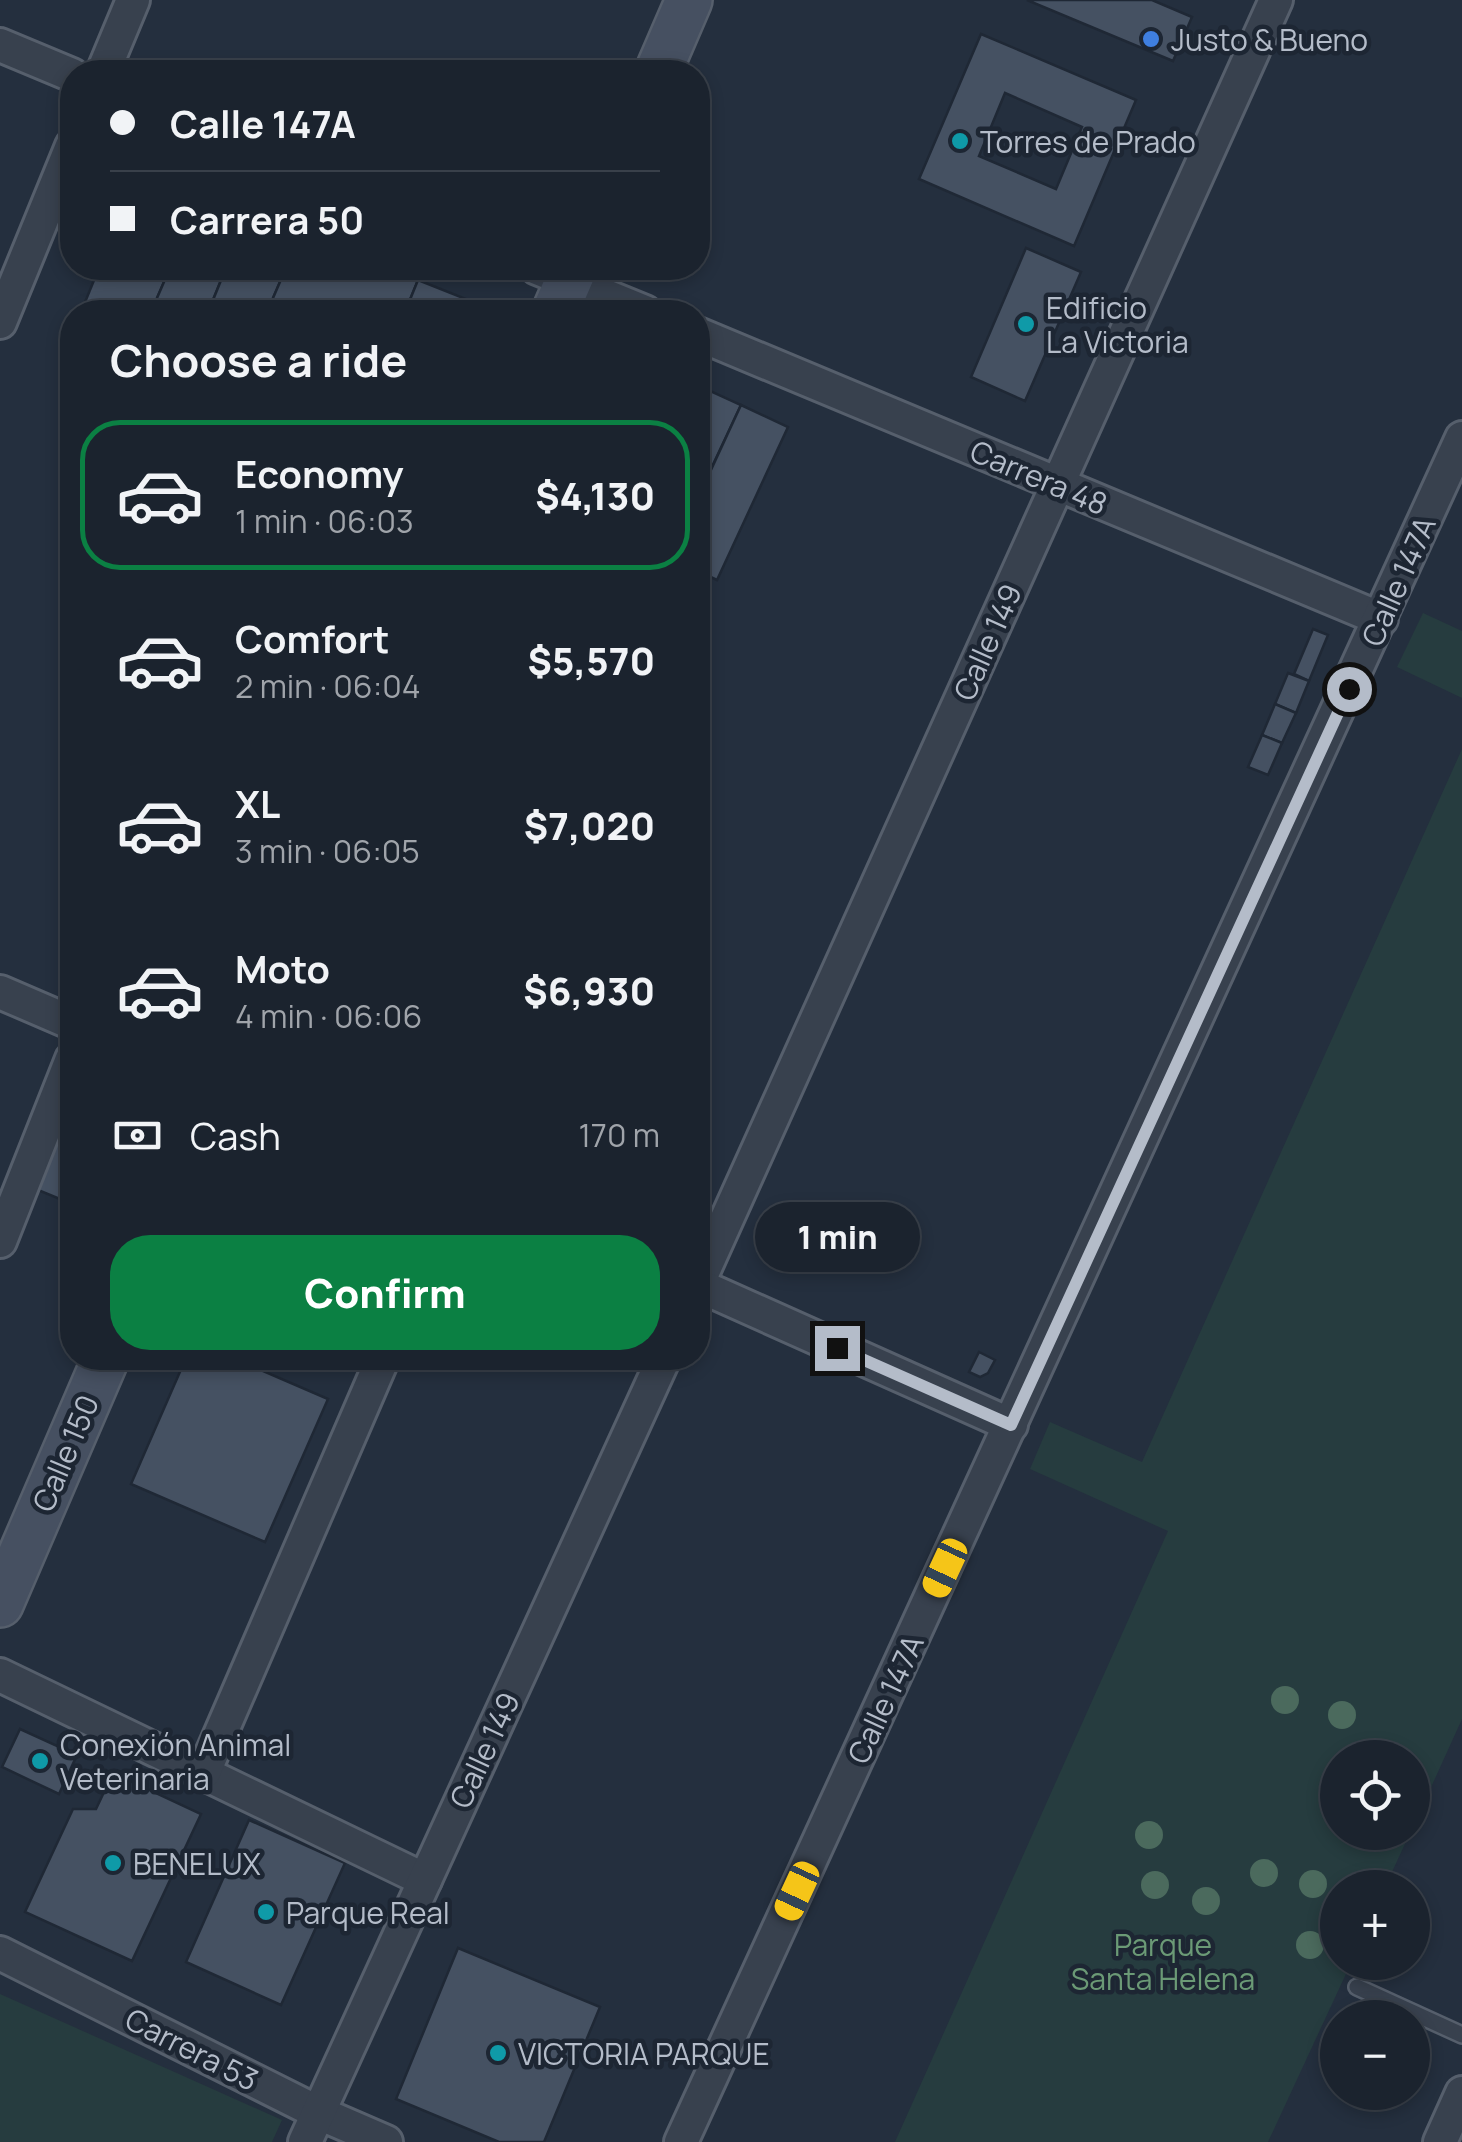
<!DOCTYPE html>
<html lang="en">
<head>
<meta charset="utf-8">
<style>
	:root { --surface:#1b232e; --page:#282f3a; --text:#f1f3f6; --muted:#a0a4aa; --line:#39404a; --accent:#0b8043 }
	body { margin:0; font-family:Manrope,sans-serif; background:var(--page); color:var(--text); height:100vh; display:flex; flex-direction:column; font-size:38px; white-space:nowrap }
	* { box-sizing:border-box; margin:0 }
	p { font-size:32px; color:var(--muted) }
	.icon { flex:none; width:55px; height:55px; fill:none; stroke:currentColor; stroke-width:2; stroke-linecap:round; stroke-linejoin:round }
	.map { position:relative; flex:1; overflow:hidden }
	.details { position:absolute; left:60px; top:300px; width:650px; height:1070px; display:flex; flex-direction:column; background:var(--surface); border-radius:40px; box-shadow:0 5px 15px #0003,0 0 0 2px var(--line) }
	.details>* { flex:none }
	.hud { position:absolute; left:60px; top:60px; width:650px; height:220px; border-radius:40px; box-shadow:0 5px 15px #0003,0 0 0 2px var(--line); display:grid; align-content:center; height:220px; padding:0 50px; background:var(--surface) }
	.fabs { position:absolute; left:1320px; top:1740px; display:grid; gap:20px }
	.fabs a { display:grid; place-items:center; width:110px; height:110px; border-radius:50%; background:var(--surface); box-shadow:0 5px 15px #0003,0 0 0 2px var(--line); font-size:50px }
	.end { position:absolute; width:45px; height:45px; margin:-22px; border:12px solid #b4bcc9; background:#111; box-shadow:0 0 0 5px #111 }
	.from { border-radius:50% }
	.bubble { position:absolute; height:70px; border-radius:35px; background:var(--surface); box-shadow:0 5px 15px #0003,0 0 0 2px var(--line); font-size:32px; font-weight:800; line-height:70px; text-align:center }
	.car { position:absolute; width:30px; height:60px; margin:-30px -15px; border-radius:12px; box-shadow:0 0 8px 2px #0007; background:linear-gradient(#f5c518 24%,#345 0 40%,#f5c518 0 76%,#345 0 86%,#f5c518 0) }
	.hud b { display:flex; align-items:center; gap:35px; height:95px; font-size:38px }
	.hud b+b { border-top:2px solid var(--line) }
	.hud i { width:25px; height:25px; background:var(--text) }
	ul { padding:0; list-style:none }
	li { display:flex; align-items:center; gap:30px; height:150px; margin:0 20px 15px; padding:0 30px; border:5px solid transparent; border-radius:40px }
	li div { flex:1 }
	li b { display:block; font-size:38px }
	li em { font-style:normal; font-weight:800 }
	li.selected { border-color:var(--accent) }
	li>.icon { width:90px; height:90px; stroke-width:1.5 }
	h2 { padding:0 50px; font-size:45px; line-height:120px }
	.pay { display:flex; align-items:center; gap:25px; height:110px; padding:0 50px; font-size:38px }
	.pay p { margin-inline-start:auto }
	.primary-button { display:flex; gap:20px; margin-top:auto; padding:20px 50px }
	.primary-button a { flex:1; height:115px; border-radius:40px; background:var(--accent); color:#fff; font-size:40px; font-weight:800; line-height:115px; text-align:center }
	.map>svg:first-child { display:block }
	.green { fill:#263c3f }
	.building { fill:#455162; stroke:#1f2835; stroke-width:2.5; fill-rule:evenodd }
	.lines { fill:none; stroke-linecap:round; stroke-linejoin:round }
	.lane-casing { stroke:#565f6c; stroke-width:20 }
	.street-casing { stroke:#565f6c; stroke-width:38 }
	.secondary-casing { stroke:#565f6c; stroke-width:50 }
	.lane { stroke:#38414e; stroke-width:15 }
	.street { stroke:#38414e; stroke-width:32 }
	.secondary { stroke:#465061; stroke-width:45 }
	.tree { fill:#4b6a5d }
	.route { stroke:#b4bcc9; stroke-width:12 }
	.shop-dot { fill:#3f7fe0; stroke:#1d2633; stroke-width:4 }
	.culture-dot { fill:#0f9aa8; stroke:#1d2633; stroke-width:4 }
	.labels { text-anchor:middle; dominant-baseline:central; stroke-width:9; stroke-linejoin:round; paint-order:stroke }
	.poi-label { font-size:30px; fill:#b4bcc9; stroke:#1d2633; text-anchor:start }
	.street-label { font-size:30px; fill:#b4bcc9; stroke:#1d2633 }
	.park-label { font-size:30px; fill:#6b9a76; stroke:#1d2633 }
</style>
</head>
<body>
<div class="map">
<svg width="1462" height="2142" viewBox="0 0 1462 2142">
	<rect width="100%" height="100%" fill="#242f3e"/>
	<!-- green -->
	<g class="green">
		<polygon points="1423,613 1462,631 1462,698 1397,667"/>
		<polygon points="1462,749 1462,1719 1413,1827 1412,1758 1338,1758 1338,1832 1410,1833 1385,1887 1338,1888 1338,1962 1351,1963 1268,2142 895,2142 1168,1531 1030,1469 1050,1422 1142,1462"/>
		<polygon points="0,1994 282,2120 272,2142 0,2142"/>
	</g>
	<!-- building -->
	<g class="building">
		<polygon points="1027,0 1152,0 1192,17 1173,61"/>
		<path d="M981,34L1136,100L1074,246L919,179ZM1005,93L1082,127L1056,189L979,156Z"/>
		<polygon points="1026,248 1081,272 1025,401 971,377"/>
		<polygon points="99,268 170,268 151,312 81,312"/>
		<polygon points="170,268 226,268 208,312 151,312"/>
		<polygon points="226,268 286,268 267,312 209,310"/>
		<polygon points="286,268 390,268 418,280 405,312 267,312"/>
		<polygon points="418,280 486,307 483,312 405,312"/>
		<polygon points="698,362 708,366 699,386 741,405 702,488 698,486"/>
		<polygon points="741,405 788,427 717,580 698,571 698,498"/>
		<polygon points="1313,629 1328,635 1309,681 1294,674"/>
		<polygon points="1288,673 1309,681 1296,713 1275,704"/>
		<polygon points="1275,704 1296,713 1282,743 1262,735"/>
		<polygon points="1262,735 1282,743 1268,775 1248,767"/>
		<polygon points="72,1106 72,1147 58,1141"/>
		<polygon points="58,1141 72,1147 72,1204 38,1190"/>
		<polygon points="979,1352 995,1360 988,1373 980,1377 969,1372"/>
		<polygon points="186,1358 233,1358 328,1399 265,1542 131,1484"/>
		<polygon points="20,1729 77,1755 59,1794 2,1767"/>
		<polygon points="113,1773 201,1814 132,1961 25,1912 73,1809 96,1809"/>
		<polygon points="249,1820 345,1863 281,2005 186,1962"/>
		<polygon points="458,1948 600,2007 544,2142 499,2142 396,2099"/>
	</g>
	<g class="lines">
		<!-- lane casing -->
		<g class="lane-casing">
			<polyline id="lane" points="1357,1987 1462,2035"/>
		</g>
		<!-- street casing -->
		<g class="street-casing">
			<g id="street">
				<polyline points="0,45 72,75"/>
				<polyline points="103,72 133,0"/>
				<polyline points="537,268 645,312"/>
				<polyline points="0,322 72,146"/>
				<polyline points="698,334 1381,619"/>
				<polyline points="0,992 72,1023"/>
				<polyline points="0,1241 72,1059"/>
				<polyline points="698,1283 1276,0"/>
				<polyline points="698,1285 1011,1425"/>
				<polyline points="0,1675 425,1880"/>
				<polyline points="204,1772 383,1358"/>
				<polyline points="0,1953 319,2113 386,2142"/>
				<polyline points="305,2142 664,1358"/>
				<polyline points="681,2142 1462,438"/>
				<polyline points="1440,2142 1462,2093"/>
			</g>
		</g>
		<!-- secondary casing -->
		<g class="secondary-casing">
			<g id="secondary">
				<polyline points="658,72 689,0"/>
				<polyline points="555,312 574,268"/>
				<polyline points="0,1604 106,1358"/>
			</g>
		</g>
		<!-- lane -->
		<use href="#lane" class="lane"/>
		<!-- street -->
		<use href="#street" class="street"/>
		<!-- secondary -->
		<use href="#secondary" class="secondary"/>
	</g>
	<!-- trees -->
	<g class="tree">
		<circle cx="1285" cy="1700" r="14"/>
		<circle cx="1342" cy="1715" r="14"/>
		<circle cx="1149" cy="1835" r="14"/>
		<circle cx="1264" cy="1873" r="14"/>
		<circle cx="1313" cy="1884" r="14"/>
		<circle cx="1155" cy="1885" r="14"/>
		<circle cx="1206" cy="1901" r="14"/>
		<circle cx="1310" cy="1945" r="14"/>
	</g>
	<g class="lines">
		<!-- route -->
		<polyline class="route" points="837,1348 1011,1425 1349,689"/>
	</g>
	<!-- markers -->
	<circle class="shop-dot" cx="1151" cy="39" r="10"/>
	<g class="culture-dot">
		<circle cx="960" cy="141" r="10"/>
		<circle cx="1026" cy="324" r="10"/>
		<circle cx="40" cy="1761" r="10"/>
		<circle cx="113" cy="1863" r="10"/>
		<circle cx="266" cy="1912" r="10"/>
		<circle cx="498" cy="2053" r="10"/>
	</g>
	<g class="labels">
		<!-- poi labels -->
		<g class="poi-label">
			<text x="1171" y="39">Justo &amp; Bueno</text>
			<text x="980" y="141">Torres de Prado</text>
			<text x="1046" y="307">Edificio<tspan x="1046" dy="34">La Victoria</tspan></text>
			<text x="60" y="1744">Conexión Animal<tspan x="60" dy="34">Veterinaria</tspan></text>
			<text x="133" y="1863">BENELUX</text>
			<text x="286" y="1912">Parque Real</text>
			<text x="518" y="2053">VICTORIA PARQUE</text>
		</g>
		<!-- street labels -->
		<g class="street-label">
			<text transform="translate(1039 477) rotate(23)">Carrera 48</text>
			<text transform="translate(1398 581) rotate(-66)">Calle 147A</text>
			<text transform="translate(987 642) rotate(-66)">Calle 149</text>
			<text transform="translate(65 1453) rotate(-67)">Calle 150</text>
			<text transform="translate(885 1699) rotate(-65)">Calle 147A</text>
			<text transform="translate(484 1750) rotate(-65)">Calle 149</text>
			<text transform="translate(192 2049) rotate(27)">Carrera 53</text>
		</g>
		<!-- park labels -->
		<g class="park-label">
			<text x="1163" y="1944">Parque<tspan x="1163" dy="34">Santa Helena</tspan></text>
		</g>
	</g>
</svg>
<div class="fabs">
<a><svg class="icon" aria-label="locate" viewBox="0 0 24 24"><circle cx="12" cy="12" r="6"/><path d="M12 2v4M12 18v4M2 12h4M18 12h4"/></svg></a>
<a>+</a>
<a>−</a>
</div>
<i class="end from" style="left:1349px;top:689px"></i>
<i class="end" style="left:837px;top:1348px"></i>
<div class="bubble" style="left:755px;top:1202px;width:165px">1 min</div>
<i class="car" style="left:945px;top:1568px;rotate:205deg"></i>
<i class="car" style="left:797px;top:1891px;rotate:205deg"></i>
<div class="hud">
<b><i class="from"></i>Calle 147A</b>
<b><i></i>Carrera 50</b>
</div>
<section class="details">
<h2>Choose a ride</h2>
<ul>
<li class="selected"><svg class="icon" aria-label="car" viewBox="0 0 24 24"><path d="M5 17H2v-5l4-1 3-4h7l3 4 3 1v5h-3M9 17h6M6 11h13"/><circle cx="7" cy="17" r="2"/><circle cx="17" cy="17" r="2"/></svg><div><b>Economy</b><p>1 min · 06:03</p></div><em>$4,130</em></li>
<li><svg class="icon" aria-label="car" viewBox="0 0 24 24"><path d="M5 17H2v-5l4-1 3-4h7l3 4 3 1v5h-3M9 17h6M6 11h13"/><circle cx="7" cy="17" r="2"/><circle cx="17" cy="17" r="2"/></svg><div><b>Comfort</b><p>2 min · 06:04</p></div><em>$5,570</em></li>
<li><svg class="icon" aria-label="car" viewBox="0 0 24 24"><path d="M5 17H2v-5l4-1 3-4h7l3 4 3 1v5h-3M9 17h6M6 11h13"/><circle cx="7" cy="17" r="2"/><circle cx="17" cy="17" r="2"/></svg><div><b>XL</b><p>3 min · 06:05</p></div><em>$7,020</em></li>
<li><svg class="icon" aria-label="car" viewBox="0 0 24 24"><path d="M5 17H2v-5l4-1 3-4h7l3 4 3 1v5h-3M9 17h6M6 11h13"/><circle cx="7" cy="17" r="2"/><circle cx="17" cy="17" r="2"/></svg><div><b>Moto</b><p>4 min · 06:06</p></div><em>$6,930</em></li>
</ul>
<div class="pay"><svg class="icon" aria-label="cash" viewBox="0 0 24 24"><path d="M3 7h18v10H3z"/><circle cx="12" cy="12" r="2"/></svg>Cash<p>170 m</p></div>
<div class="primary-button"><a>Confirm</a></div>
</section>
</div>
</body>
</html>
